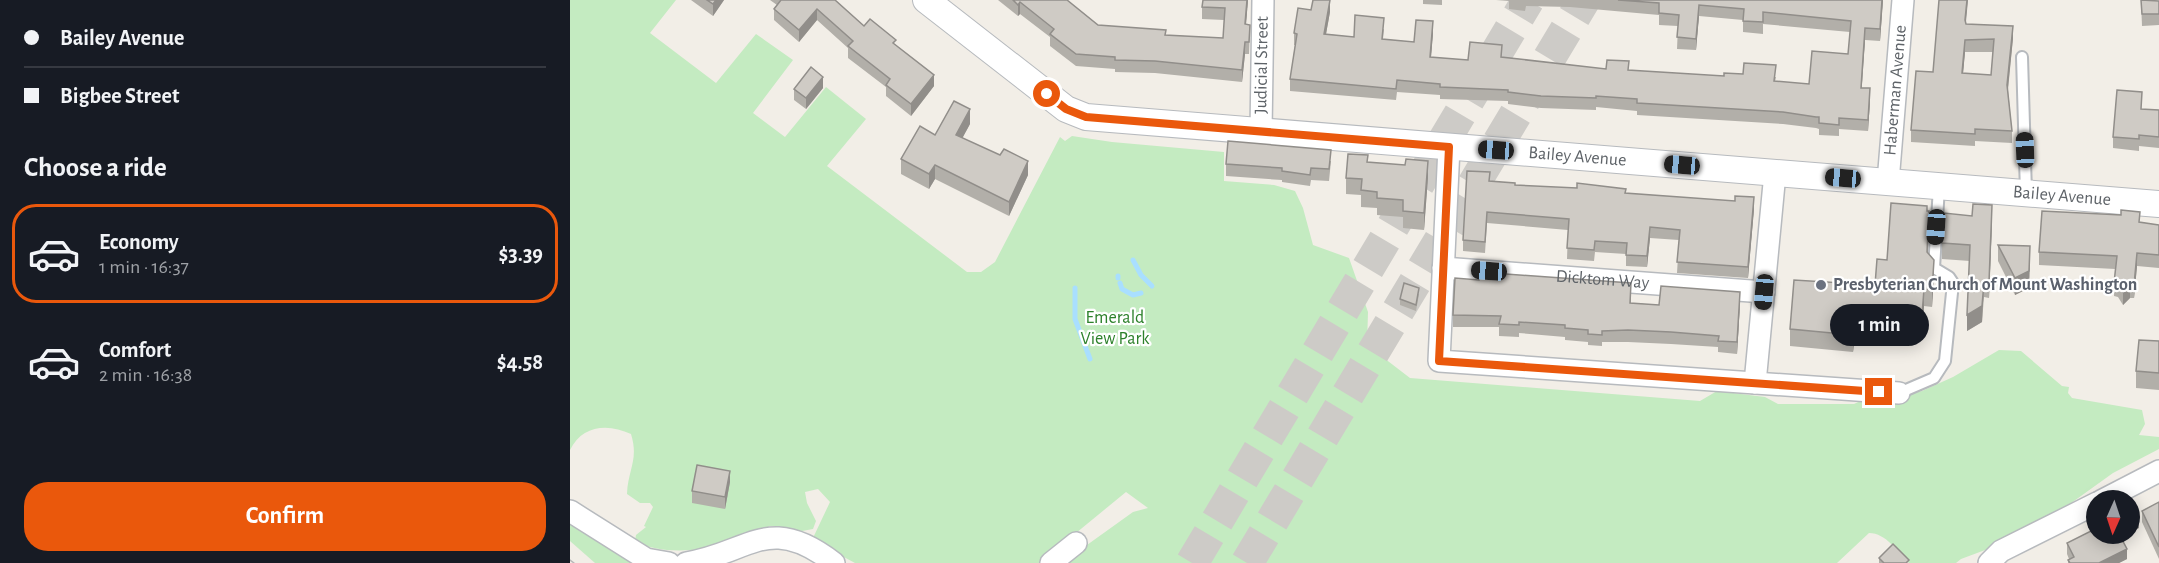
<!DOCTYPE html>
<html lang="en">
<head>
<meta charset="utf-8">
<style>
	:root { --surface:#171b24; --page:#242831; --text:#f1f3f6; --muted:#9ea1a6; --line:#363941; --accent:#ea580c }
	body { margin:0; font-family:"Alegreya Sans",sans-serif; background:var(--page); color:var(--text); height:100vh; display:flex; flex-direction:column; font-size:22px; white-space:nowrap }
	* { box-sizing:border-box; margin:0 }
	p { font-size:20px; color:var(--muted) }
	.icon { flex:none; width:33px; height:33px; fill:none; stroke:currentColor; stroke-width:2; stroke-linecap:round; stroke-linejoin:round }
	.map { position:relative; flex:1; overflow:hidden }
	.drawer { display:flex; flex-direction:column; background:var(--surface); width:570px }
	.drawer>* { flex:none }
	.hud { display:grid; align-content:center; height:132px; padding:0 24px; background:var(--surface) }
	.needle { width:39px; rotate:183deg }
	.buttons { position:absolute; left:1516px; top:490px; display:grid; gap:12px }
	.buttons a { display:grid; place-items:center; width:54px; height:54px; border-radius:50%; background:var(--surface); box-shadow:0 3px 15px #0003; font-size:30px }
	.end { position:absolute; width:27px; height:27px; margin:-14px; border:8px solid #ea580c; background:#fff; box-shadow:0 0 0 3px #fff }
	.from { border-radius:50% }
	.bubble { position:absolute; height:42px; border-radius:21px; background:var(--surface); box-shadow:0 3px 15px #0003; font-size:20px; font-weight:600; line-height:42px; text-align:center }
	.car { position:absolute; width:18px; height:36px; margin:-18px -9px; border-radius:8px; box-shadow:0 0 4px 2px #0007; background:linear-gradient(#222 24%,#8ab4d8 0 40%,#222 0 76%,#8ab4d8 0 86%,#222 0) }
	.hud b { display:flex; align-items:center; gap:21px; height:57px; font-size:22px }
	.hud b+b { border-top:2px solid var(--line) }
	.hud i { width:15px; height:15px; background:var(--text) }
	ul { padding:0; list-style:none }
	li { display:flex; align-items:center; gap:18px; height:99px; margin:0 12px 9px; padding:0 12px; border:3px solid transparent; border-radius:24px }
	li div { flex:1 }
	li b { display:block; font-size:22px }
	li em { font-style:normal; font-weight:600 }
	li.active { border-color:var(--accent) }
	li>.icon { width:54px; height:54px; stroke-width:1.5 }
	h2 { padding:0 24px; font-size:27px; line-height:72px }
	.button { display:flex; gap:12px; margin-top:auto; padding:12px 24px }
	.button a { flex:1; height:69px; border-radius:24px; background:var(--accent); color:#fff; font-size:24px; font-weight:600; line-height:69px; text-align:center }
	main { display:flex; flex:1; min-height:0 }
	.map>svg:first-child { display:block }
	.green { fill:#c4ebc1; fill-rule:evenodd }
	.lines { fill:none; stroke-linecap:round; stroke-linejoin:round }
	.stream { stroke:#a9dfff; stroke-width:5 }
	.trunk-tunnel { stroke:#cdcbc7; stroke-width:33; stroke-dasharray:33 16; stroke-linecap:butt }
	.service-casing { stroke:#b7babe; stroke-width:14 }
	.minor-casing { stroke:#b7babe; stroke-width:24 }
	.tertiary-casing { stroke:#b7babe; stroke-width:28 }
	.service { stroke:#fff; stroke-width:10 }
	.minor { stroke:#fff; stroke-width:21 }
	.tertiary { stroke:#fff; stroke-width:26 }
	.tram { stroke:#b6b7b8; stroke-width:1.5 }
	.wall { fill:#b2afa9; fill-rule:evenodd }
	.shaded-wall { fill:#918e8a }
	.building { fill:#cfcbc5; stroke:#918e8a; stroke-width:1.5; fill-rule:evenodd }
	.route { stroke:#ea580c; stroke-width:8 }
	.worship-dot { fill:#6b7280; stroke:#fff; stroke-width:2 }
	.labels { text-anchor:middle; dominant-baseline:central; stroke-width:4.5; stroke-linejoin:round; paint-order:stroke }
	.street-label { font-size:18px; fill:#5e6368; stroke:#fff }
	.worship-label { font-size:18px; font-weight:bold; fill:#5b616d; stroke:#fff; text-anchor:start }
	.park-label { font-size:18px; fill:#2d812b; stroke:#fff }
</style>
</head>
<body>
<main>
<section class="drawer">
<div class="hud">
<b><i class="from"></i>Bailey Avenue</b>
<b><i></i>Bigbee Street</b>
</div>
<h2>Choose a ride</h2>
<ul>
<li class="active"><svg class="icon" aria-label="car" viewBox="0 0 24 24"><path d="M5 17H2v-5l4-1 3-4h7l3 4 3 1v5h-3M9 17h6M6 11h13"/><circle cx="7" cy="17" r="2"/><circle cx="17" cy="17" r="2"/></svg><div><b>Economy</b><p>1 min · 16:37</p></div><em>$3.39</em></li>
<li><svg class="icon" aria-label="car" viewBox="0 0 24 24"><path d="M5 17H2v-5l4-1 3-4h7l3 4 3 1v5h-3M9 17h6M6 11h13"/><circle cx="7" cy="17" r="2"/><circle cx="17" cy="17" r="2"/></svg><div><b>Comfort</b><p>2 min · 16:38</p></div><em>$4.58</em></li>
</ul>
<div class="button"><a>Confirm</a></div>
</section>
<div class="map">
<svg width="1589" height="563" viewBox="0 0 1589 563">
	<rect width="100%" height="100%" fill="#f2eee7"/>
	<!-- green -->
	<g class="green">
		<path d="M0,0H106L80,33L146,83L186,34L223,60L183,113L215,137L256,87L296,119L257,166L397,272H411L425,262L490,137L495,141L502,136L542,142L654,152V181L704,185L725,191L733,208L743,245L779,258L798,312L797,345L840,378L1130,401L1147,391L1195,397L1208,404H1284L1295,399L1315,400L1352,391L1383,377L1429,350L1451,351L1492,386L1499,387L1498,393L1502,398L1572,410L1575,424L1569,435L1589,437V449L1543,473L1458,534L1391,559L1386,563H1339C1328,552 1316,533 1299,533L1267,563H285L242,540L260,502L248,489L235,492L237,503L246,521L243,529L232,531L204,526H199L192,541C155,545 98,560 65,541L66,535L76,527L74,526L83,507L80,503H70L57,494C58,469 69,460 61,434C38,423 12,425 0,450ZM556,492L578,508L563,512L510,550L506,533Z"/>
		<polygon points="0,519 84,563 25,563 0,541"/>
	</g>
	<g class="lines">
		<!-- stream -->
		<g class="stream">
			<polyline points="563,260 571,275 582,286"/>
			<polyline points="548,276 548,278"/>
			<polyline points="550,283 552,289 563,295 571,293"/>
			<polyline points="505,288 505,319 520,359"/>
		</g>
		<!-- trunk-tunnel -->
		<g class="trunk-tunnel">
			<polyline points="622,563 958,0"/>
			<polyline points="677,563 1014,0"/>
		</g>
		<!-- service casing -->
		<g class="service-casing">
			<g id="service">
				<polyline points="1452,57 1456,193"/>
				<polyline points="1329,393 1364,378 1375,361 1383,283 1379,277 1364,268 1369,187"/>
			</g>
		</g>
		<!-- minor casing -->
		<g class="minor-casing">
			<g id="minor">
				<path id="s1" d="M691,131L693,0"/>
				<polyline points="879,147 869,361 1329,393"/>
				<path id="s2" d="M1318,182L1333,0"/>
				<path id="s3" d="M873,268L1194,292"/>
				<polyline points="1185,383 1205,173"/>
				<polyline points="1531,501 1589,471"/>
				<polyline points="0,511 76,559 99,563"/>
				<path d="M116,563C180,553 198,512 264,563"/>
				<polyline points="481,563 506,543"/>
				<polyline points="1419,563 1431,551 1527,503"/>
			</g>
		</g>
		<!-- tertiary casing -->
		<g class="tertiary-casing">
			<g id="tertiary">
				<path id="s4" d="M356,0L496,109L516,117L1589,204"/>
			</g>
		</g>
		<!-- service -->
		<use href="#service" class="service"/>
		<!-- minor -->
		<use href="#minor" class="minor"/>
		<!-- tertiary -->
		<use href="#tertiary" class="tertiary"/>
		<!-- tram -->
		<polyline class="tram" points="0,560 4,563"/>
	</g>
	<!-- wall -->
	<g class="wall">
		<polygon points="121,0 154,0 143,16"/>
		<polygon points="200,0 265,0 294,26 326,45 364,86 341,116 316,96 316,87 278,58 278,48 247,20 229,42 204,20 204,9 207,5"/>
		<polygon points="428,0 497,0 528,25 596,35 653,38 654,20 632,19 632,7 678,0 676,24 680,25 679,54 675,54 672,82 585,73 545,72 545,69 506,66 480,46 480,37 450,14 448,16"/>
		<polygon points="853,0 872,0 872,5 853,4"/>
		<polygon points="926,0 1313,0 1310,41 1295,40 1291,88 1300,100 1298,131 1269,129 1269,136 1249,135 1249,129 1246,128 1213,124 1067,115 1067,111 1026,107 1026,110 971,108 938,104 938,101 870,99 870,95 827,92 826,100 720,91 720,79 725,45 724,45 724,33 760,12 756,34 784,37 814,29 813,39 844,42 863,33 861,57 898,60 932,57 1036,69 1154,76 1206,77 1205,82 1239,84 1278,54 1280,32 1193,24 1193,34 1173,32 1173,20 1129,16 1126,50 1107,49 1108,26 1089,25 1089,15 1000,7 956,6 955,11 939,9 939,1"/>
		<polygon points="1571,0 1589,1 1589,25 1572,26"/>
		<path d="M1396,24L1443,38L1438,90L1442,131V143L1405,141V146L1341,142V130L1363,72ZM1395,52H1423L1421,75L1393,73Z"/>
		<polygon points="253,88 236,109 224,100 224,89"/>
		<polygon points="1572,109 1589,110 1589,148 1569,146 1569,151 1543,148 1543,137"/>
		<polygon points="400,124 392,138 458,175 439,216 365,179 359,189 331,174 331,159 365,135"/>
		<polygon points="761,161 759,181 741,180 740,186 712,182 712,180 656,176 656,164"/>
		<polygon points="798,162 858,177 854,230 833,228 833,217 807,215 807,208 791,207 791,195 776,194 776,178"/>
		<polygon points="920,181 945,185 1056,193 1184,209 1178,278 1107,273 1109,240 1080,238 1077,267 1056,266 1056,254 1025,252 1024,261 997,259 998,230 917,223 915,253 893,251 893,240"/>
		<polygon points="1357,211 1359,228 1357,253 1364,277 1362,307 1354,306 1352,331 1286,326 1283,352 1220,346 1220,329 1305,285 1317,260"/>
		<polygon points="1422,221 1419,298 1414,297 1412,322 1397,331 1400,261 1372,259 1372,243"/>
		<polygon points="1570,222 1589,225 1589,268 1567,266 1564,298 1560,298 1553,305 1548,297 1544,296 1545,269 1469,265 1469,252"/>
		<polygon points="1428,245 1460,263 1459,288 1445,295 1428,261"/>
		<polygon points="849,294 846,311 830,305 830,299"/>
		<polygon points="1061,295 1061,303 1089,305 1170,303 1167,354 1148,352 1148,347 1101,344 1058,342 1032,342 1032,346 1018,345 1018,342 995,340 995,337 949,333 949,337 929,336 929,327 883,327 883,315"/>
		<polygon points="1589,341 1589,390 1566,388 1566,371"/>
		<polygon points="160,482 155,509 122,503 122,491"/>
		<polygon points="1589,502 1589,559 1572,522 1572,511"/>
		<polygon points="1558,534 1551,538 1557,559 1549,563 1498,563 1498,560 1499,559 1497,554 1497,543"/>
		<polygon points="1309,558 1339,563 1309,563"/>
	</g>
	<!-- shaded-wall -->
	<g class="shaded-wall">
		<polygon points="146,0 154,0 143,16 143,4"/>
		<polygon points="677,0 678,0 675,36 675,24"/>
		<polygon points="760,0 760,12 754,45 754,34"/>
		<polygon points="1312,0 1313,0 1310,41 1310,29"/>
		<polygon points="1397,0 1398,0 1395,32 1395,20"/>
		<polygon points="450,2 450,14 448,16 448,5"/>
		<polygon points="1129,5 1129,16 1126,50 1126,39"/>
		<polygon points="247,9 247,20 229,42 229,30"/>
		<polygon points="863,21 863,33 860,69 860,57"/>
		<polygon points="1443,26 1443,38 1437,97 1437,85"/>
		<polygon points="1295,28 1295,40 1291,99 1291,88"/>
		<polygon points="1395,40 1395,52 1392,85 1392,73"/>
		<polygon points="675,42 675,54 672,82 672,70"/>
		<polygon points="364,75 364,86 341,116 341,104"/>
		<polygon points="253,77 253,88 236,109 236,98"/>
		<polygon points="1300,88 1300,100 1298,131 1298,120"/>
		<polygon points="400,109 400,124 386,150 386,135"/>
		<polygon points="458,161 458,175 439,216 439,202"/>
		<polygon points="858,161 858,177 854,230 854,213"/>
		<polygon points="365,165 365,179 359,189 359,174"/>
		<polygon points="1184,197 1184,209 1178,278 1178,267"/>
		<polygon points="1422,205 1422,221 1419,298 1419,282"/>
		<polygon points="1359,211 1359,228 1357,268 1357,252"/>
		<polygon points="1080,227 1080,238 1077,267 1077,256"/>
		<polygon points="1460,246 1459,288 1445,295 1445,278"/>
		<polygon points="1567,253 1567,266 1564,298 1564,285"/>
		<polygon points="1364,260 1364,277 1362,307 1362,290"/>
		<polygon points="1414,282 1412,322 1397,331 1397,315"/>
		<polygon points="1560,284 1560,298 1553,305 1553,292"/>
		<polygon points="1354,289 1354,306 1352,331 1352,315"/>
		<polygon points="1170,292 1170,303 1167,354 1167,342"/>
		<polygon points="1286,309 1286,326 1283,352 1283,335"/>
		<polygon points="160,471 160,482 155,509 155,497"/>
		<polygon points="1569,518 1569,528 1560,533 1560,523"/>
		<polygon points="1547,534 1558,534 1547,540"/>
		<polygon points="1557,549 1557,559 1549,563 1529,563"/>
	</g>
	<!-- building -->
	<g class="building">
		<polygon points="137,0 146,0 143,4"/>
		<polygon points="211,0 265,0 294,26 300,19 326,40 323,43 364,75 341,104 316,85 320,79 278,46 283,41 247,9 229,30 204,9"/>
		<polygon points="443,0 497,0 528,25 596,30 595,35 653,38 655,8 632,7 633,0 677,0 675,24 680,25 679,42 675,42 672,70 585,61 545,60 545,57 506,54 480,34 484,29 450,2 448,5"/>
		<polygon points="743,0 760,0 754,34 784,37 785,15 814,18 812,39 844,42 846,20 863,21 860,57 898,60 900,42 932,45 931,57 1036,69 1037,60 1059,61 1058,70 1154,76 1154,73 1173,74 1174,63 1206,65 1204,81 1239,84 1242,51 1278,54 1281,21 1193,12 1193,22 1173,21 1174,9 1129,5 1126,39 1107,37 1109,15 1089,13 1089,3 1048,0 1312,0 1310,29 1295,28 1291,88 1300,88 1298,120 1269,118 1269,125 1249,123 1249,117 1246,117 1213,112 1067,103 1067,99 1026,96 1026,98 971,96 938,92 938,90 870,87 870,84 827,80 826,89 720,79 727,34 724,33 728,8 741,10"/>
		<path d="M1369,0H1397L1395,20L1396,24L1443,26L1437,85L1442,131L1405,129V134L1341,130L1346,71L1363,72ZM1424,39L1421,75L1392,73L1395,40Z"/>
		<polygon points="1571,0 1589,1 1589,14 1572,14"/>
		<polygon points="241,67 253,77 236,98 224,89"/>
		<polygon points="1547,90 1572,92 1571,109 1589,110 1589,137 1569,135 1569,139 1543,137"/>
		<polygon points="384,101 400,109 386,135 430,155 434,149 458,161 439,202 365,165 359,174 331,159 350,126 365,135"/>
		<polygon points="658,141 761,150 759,169 741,168 740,175 712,171 712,168 656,164"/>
		<polygon points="778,154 798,155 797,162 835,165 836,159 858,161 854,213 833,211 833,200 807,198 807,192 791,190 792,179 776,178"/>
		<polygon points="897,171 920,172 919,181 945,183 945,185 1007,188 1007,183 1056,189 1055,193 1165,201 1165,196 1184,197 1178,267 1107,262 1110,230 1080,227 1077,256 1056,255 1057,243 1025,241 1024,250 997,248 999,219 917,212 915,242 893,240"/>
		<polygon points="1321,203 1357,206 1357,211 1359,211 1357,252 1364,260 1362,290 1354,289 1352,315 1286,309 1283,335 1220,329 1224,280 1305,285 1307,259 1317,260"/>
		<polygon points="1403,204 1422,205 1419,282 1414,282 1412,306 1397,315 1400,245 1372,243 1374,213 1402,216"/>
		<polygon points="1551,210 1570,212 1569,222 1589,225 1589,255 1567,253 1564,285 1560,284 1553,292 1548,284 1544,283 1547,256 1469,252 1472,211 1551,215"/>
		<polygon points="1428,245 1460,246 1459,271 1445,278"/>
		<polygon points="909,272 1061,283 1060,303 1089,305 1091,286 1170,292 1167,342 1148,341 1149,336 1101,332 1058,330 1032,331 1032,335 1018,334 1018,330 995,328 995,325 949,322 949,325 929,324 931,316 883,315 885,278 909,280"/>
		<polygon points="834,283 849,288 846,305 830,299"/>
		<polygon points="1569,340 1589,341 1589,373 1566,371"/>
		<polygon points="127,465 160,471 155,497 122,491"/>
		<polygon points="1589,502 1589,547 1572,511"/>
		<polygon points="1562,504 1569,518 1560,523 1560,505"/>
		<polygon points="1527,528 1527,534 1549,534 1557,549 1529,563 1500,563 1498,560 1504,557 1497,543"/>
		<polygon points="1323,544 1339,560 1336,563 1314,563 1309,558"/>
	</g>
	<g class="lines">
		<!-- route -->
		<polyline class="route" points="477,94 496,109 516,117 879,147 869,361 1309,392"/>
	</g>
	<!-- markers -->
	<circle class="worship-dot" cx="1251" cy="285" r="6"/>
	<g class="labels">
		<!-- street labels -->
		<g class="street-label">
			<text stroke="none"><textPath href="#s1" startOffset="66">Judicial Street</textPath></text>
			<text stroke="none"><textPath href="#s2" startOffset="92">Haberman Avenue</textPath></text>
			<text stroke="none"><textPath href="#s4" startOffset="692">Bailey Avenue</textPath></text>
			<text stroke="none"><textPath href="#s4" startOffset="1178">Bailey Avenue</textPath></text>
			<text stroke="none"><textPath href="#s3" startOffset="160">Dicktom Way</textPath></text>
		</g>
		<!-- worship labels -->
		<g class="worship-label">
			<text x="1263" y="285">Presbyterian Church of Mount Washington</text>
		</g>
		<!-- park labels -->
		<g class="park-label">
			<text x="545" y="318">Emerald<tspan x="545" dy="21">View Park</tspan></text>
		</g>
	</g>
</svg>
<div class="buttons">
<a><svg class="needle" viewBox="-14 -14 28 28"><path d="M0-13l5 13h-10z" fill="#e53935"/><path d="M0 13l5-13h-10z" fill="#9ea1a6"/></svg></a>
</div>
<i class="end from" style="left:477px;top:94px"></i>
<i class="end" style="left:1309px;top:392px"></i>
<div class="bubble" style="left:1260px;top:304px;width:99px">1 min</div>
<i class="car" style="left:926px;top:150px;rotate:274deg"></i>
<i class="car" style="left:1455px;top:150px;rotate:358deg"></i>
<i class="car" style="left:1112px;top:165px;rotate:275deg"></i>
<i class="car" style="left:1273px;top:178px;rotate:275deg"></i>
<i class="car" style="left:1366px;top:227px;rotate:184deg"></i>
<i class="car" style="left:919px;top:271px;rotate:274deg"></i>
<i class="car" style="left:1194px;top:292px;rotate:185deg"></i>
</div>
</main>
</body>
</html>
